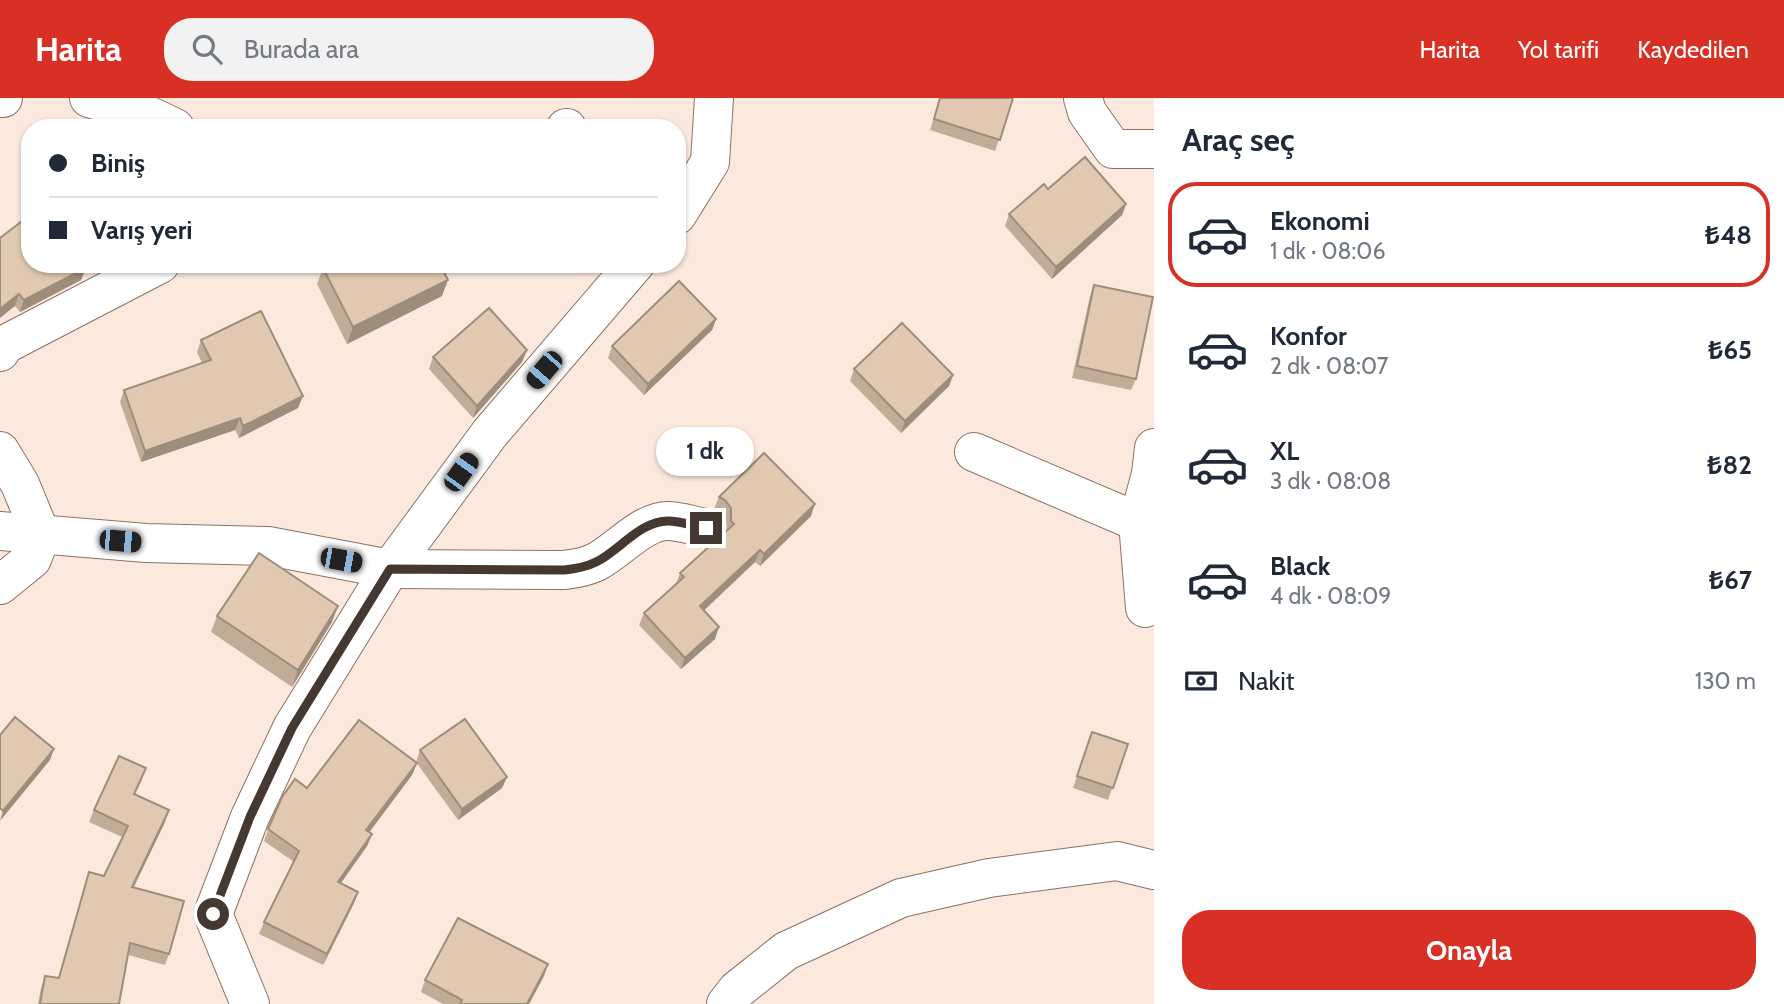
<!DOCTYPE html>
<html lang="tr">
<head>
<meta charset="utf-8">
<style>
	:root { --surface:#fff; --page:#f2f2f3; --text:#1f2937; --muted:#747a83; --line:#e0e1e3; --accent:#d93025 }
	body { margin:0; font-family:Cabin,sans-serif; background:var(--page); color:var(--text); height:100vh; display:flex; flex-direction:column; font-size:26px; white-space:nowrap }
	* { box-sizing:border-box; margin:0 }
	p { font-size:23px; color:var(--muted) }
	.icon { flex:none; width:38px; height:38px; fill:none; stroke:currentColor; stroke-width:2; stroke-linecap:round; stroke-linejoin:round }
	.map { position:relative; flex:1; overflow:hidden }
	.details { display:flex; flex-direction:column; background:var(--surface); width:630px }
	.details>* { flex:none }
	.top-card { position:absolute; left:21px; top:21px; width:665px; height:154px; border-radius:28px; box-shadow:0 2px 5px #0004; display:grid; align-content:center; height:154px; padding:0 28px; background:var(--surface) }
	.end { position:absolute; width:32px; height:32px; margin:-16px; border:9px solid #443831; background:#fff; box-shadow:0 0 0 4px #fff }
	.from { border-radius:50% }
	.bubble { position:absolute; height:49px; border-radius:24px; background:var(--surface); box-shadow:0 2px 5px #0004; font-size:23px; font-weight:700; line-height:49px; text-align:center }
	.car { position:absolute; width:21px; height:42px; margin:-21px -10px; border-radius:9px; box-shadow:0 0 5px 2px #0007; background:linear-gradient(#222 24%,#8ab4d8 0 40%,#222 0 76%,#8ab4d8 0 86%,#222 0) }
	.top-card b { display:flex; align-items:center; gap:24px; height:66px; font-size:26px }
	.top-card b+b { border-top:2px solid var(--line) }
	.top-card i { width:18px; height:18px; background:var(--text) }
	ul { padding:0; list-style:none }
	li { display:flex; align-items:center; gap:21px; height:105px; margin:0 14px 10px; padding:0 14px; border:4px solid transparent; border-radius:28px }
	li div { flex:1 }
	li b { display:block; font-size:26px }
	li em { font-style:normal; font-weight:700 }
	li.on { border-color:var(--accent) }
	li>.icon { width:63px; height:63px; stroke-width:1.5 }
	h2 { padding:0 28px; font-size:32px; line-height:84px }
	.pay { display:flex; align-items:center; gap:18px; height:77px; padding:0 28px; font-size:26px }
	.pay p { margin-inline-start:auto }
	.button { display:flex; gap:14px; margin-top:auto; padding:14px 28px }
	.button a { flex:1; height:80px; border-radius:28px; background:var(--accent); color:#fff; font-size:28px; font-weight:700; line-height:80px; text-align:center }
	header { display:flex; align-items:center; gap:42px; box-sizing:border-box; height:98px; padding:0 35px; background:var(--accent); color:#fff }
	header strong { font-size:33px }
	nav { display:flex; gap:38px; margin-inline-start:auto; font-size:24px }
	.search { width:490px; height:63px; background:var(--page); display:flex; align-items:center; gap:18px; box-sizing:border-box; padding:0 24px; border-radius:28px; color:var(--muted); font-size:26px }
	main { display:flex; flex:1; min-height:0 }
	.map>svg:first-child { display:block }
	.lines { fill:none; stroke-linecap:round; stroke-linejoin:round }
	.minor-casing { stroke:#8c7162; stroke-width:40 }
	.minor { stroke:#fff; stroke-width:38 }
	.wall { fill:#c1ad97 }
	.shaded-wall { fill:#9d8d7b }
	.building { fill:#e0c9b0; stroke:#9d8d7b; stroke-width:2 }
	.route { stroke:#443831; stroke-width:9 }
</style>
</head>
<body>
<header>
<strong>Harita</strong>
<div class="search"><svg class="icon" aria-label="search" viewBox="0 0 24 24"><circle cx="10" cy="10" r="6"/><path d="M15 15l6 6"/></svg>Burada ara</div>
<nav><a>Harita</a><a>Yol tarifi</a><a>Kaydedilen</a></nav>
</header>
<main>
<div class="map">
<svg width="1154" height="906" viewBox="0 0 1154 906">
	<rect width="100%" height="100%" fill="#fce9de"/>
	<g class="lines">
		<!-- minor casing -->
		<g class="minor-casing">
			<g id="minor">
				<polyline points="0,0 3,0"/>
				<polyline points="89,0 150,18 175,30"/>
				<polyline points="1083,0 1087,14 1113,51 1154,51"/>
				<polyline points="566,30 567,30"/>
				<polyline points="677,117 710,64 714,0"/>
				<polyline points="0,254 4,247 160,166"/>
				<polyline points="0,353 20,386 41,437 32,461 0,487"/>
				<polyline points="974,354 1138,424"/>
				<path d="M0,433L146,445L268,448L390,471L564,472C574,471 586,469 596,464C618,453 642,423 668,423C680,423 694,428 706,430"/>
				<polyline points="1145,510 1138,424 1151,376 1154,350"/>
				<polyline points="250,906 213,816 250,719 292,630 390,471 490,335 635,166"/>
				<polyline points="726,906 737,892 786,853 901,800 989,780 1117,763 1154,772"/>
			</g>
		</g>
		<!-- minor -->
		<use href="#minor" class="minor"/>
	</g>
	<!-- wall -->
	<g class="wall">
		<polygon points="940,0 1013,0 995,53 930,32"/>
		<polygon points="1048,91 1126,106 1122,117 1052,181 1005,128 1009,116"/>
		<polygon points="0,140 86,170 81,182 20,214 15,208"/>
		<polygon points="323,170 442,198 347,246 317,186"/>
		<polygon points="1094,187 1136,281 1131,292 1072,280 1090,198"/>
		<polygon points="716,221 712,232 644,297 608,260 612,248"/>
		<polygon points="201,242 298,310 239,340 235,332 141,364 120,304 124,292 202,265 197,254"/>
		<polygon points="527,252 522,264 473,320 429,271 433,259"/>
		<polygon points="854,271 953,277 949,288 901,335 850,283"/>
		<polygon points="719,399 811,418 760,468 755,464 704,512 715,541 681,571 639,527 644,515 676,486 680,475 727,432 726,422 721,414 714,411"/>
		<polygon points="217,518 332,524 292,589 211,534"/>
		<polygon points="1092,634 1128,646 1108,702 1073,690"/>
		<polygon points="420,652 507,679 502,690 458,722 416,664"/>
		<polygon points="417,665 412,677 369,734 372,736 367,748 341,785 358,794 354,805 323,867 259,836 264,824 294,764 264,743 274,716 307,690"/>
		<polygon points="142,682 135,696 165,724 134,789 169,856 165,867 128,857 119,906 38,906 41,890 45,878 58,880 89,774 104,778 122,739 89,724 94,712"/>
		<polygon points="544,878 529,906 443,906 421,894 425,882"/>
	</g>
	<!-- shaded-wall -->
	<g class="shaded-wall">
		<polygon points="1126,106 1122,117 1052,181 1056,169"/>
		<polygon points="86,170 81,182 20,214 24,202"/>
		<polygon points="448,182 442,198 347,246 353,229"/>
		<polygon points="19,196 15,208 0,220 0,211"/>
		<polygon points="716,221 712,232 644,297 648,286"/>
		<polygon points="527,252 522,264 473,320 477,308"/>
		<polygon points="953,277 949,288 901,335 905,323"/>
		<polygon points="303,298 298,310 239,340 243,328"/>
		<polygon points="240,320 235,332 141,364 145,353"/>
		<polygon points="815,406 811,418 760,468 764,456"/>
		<polygon points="760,452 755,464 696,520 700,508"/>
		<polygon points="338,508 332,524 292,589 298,572"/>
		<polygon points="719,529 715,541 681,571 685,560"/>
		<polygon points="54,651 50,662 0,723 3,713"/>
		<polygon points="417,665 412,677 362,744 366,732"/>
		<polygon points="507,679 502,690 458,722 462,711"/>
		<polygon points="169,712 165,724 128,800 132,789"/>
		<polygon points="372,736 367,748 333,796 338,784"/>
		<polygon points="358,794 354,805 323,867 327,856"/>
		<polygon points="548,866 544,878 529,906 527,906"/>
	</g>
	<!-- building -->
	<g class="building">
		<polygon points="940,0 1013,0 1000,42 934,21"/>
		<polygon points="1085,59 1126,106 1056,169 1009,116 1044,86 1048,91"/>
		<polygon points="30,117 30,166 82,166 86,170 24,202 19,196 0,211 0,140"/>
		<polygon points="331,166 440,166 448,182 353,229 323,170"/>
		<polygon points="679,183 716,221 648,286 612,248"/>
		<polygon points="1094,187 1153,199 1136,281 1077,268"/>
		<polygon points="489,210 527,252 477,308 433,259"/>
		<polygon points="261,213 303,298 243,328 240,320 145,353 124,292 211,262 201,242"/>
		<polygon points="902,225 953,277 905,323 854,271"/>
		<polygon points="764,355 815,406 764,456 760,452 700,508 719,529 685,560 644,515 684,479 680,475 734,426 731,423 731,410 725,402 719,399"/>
		<polygon points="259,455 338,508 298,572 217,518"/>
		<polygon points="15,619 54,651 3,713 0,710 0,637"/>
		<polygon points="465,621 507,679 462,711 420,652"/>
		<polygon points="359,622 417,665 366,732 372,736 338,784 358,794 327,856 264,824 299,753 268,731 282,699 295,681 307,690"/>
		<polygon points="1092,634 1128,646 1113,690 1077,678"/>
		<polygon points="119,658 146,670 134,696 169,712 132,789 184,803 169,856 130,845 119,906 40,906 45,878 59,880 89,774 104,778 128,728 94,712"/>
		<polygon points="458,820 548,866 527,906 460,906 462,902 425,882"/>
	</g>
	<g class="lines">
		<!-- route -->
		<path class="route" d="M213,816L250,719L292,630L390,471L564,472C574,471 586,469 596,464C619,453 640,423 668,423C680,423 694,428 706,430"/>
	</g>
</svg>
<i class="end from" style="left:213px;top:816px"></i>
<i class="end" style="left:706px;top:430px"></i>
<div class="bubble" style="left:656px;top:329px;width:98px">1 dk</div>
<i class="car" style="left:544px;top:272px;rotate:221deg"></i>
<i class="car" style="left:461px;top:374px;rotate:36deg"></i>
<i class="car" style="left:120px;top:443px;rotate:95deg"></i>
<i class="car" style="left:341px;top:462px;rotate:100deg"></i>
<div class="top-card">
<b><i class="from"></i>Biniş</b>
<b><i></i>Varış yeri</b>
</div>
</div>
<section class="details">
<h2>Araç seç</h2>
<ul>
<li class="on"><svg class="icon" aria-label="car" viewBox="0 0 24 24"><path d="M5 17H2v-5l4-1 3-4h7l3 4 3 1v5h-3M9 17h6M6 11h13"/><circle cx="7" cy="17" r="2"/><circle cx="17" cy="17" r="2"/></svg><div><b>Ekonomi</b><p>1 dk · 08:06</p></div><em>₺48</em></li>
<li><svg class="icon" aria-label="car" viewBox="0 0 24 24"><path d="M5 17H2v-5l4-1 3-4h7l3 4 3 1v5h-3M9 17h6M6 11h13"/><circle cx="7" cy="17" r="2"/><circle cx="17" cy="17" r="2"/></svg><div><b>Konfor</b><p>2 dk · 08:07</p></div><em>₺65</em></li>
<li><svg class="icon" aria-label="car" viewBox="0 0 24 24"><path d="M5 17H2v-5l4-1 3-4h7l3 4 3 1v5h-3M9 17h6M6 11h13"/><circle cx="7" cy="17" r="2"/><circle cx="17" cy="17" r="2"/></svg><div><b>XL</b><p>3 dk · 08:08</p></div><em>₺82</em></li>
<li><svg class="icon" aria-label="car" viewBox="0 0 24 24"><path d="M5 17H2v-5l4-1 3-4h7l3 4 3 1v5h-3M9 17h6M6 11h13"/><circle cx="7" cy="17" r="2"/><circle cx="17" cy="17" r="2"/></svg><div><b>Black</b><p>4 dk · 08:09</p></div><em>₺67</em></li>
</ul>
<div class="pay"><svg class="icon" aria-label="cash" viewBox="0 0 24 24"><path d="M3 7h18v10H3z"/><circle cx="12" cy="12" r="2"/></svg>Nakit<p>130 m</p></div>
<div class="button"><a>Onayla</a></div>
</section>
</main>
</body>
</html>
